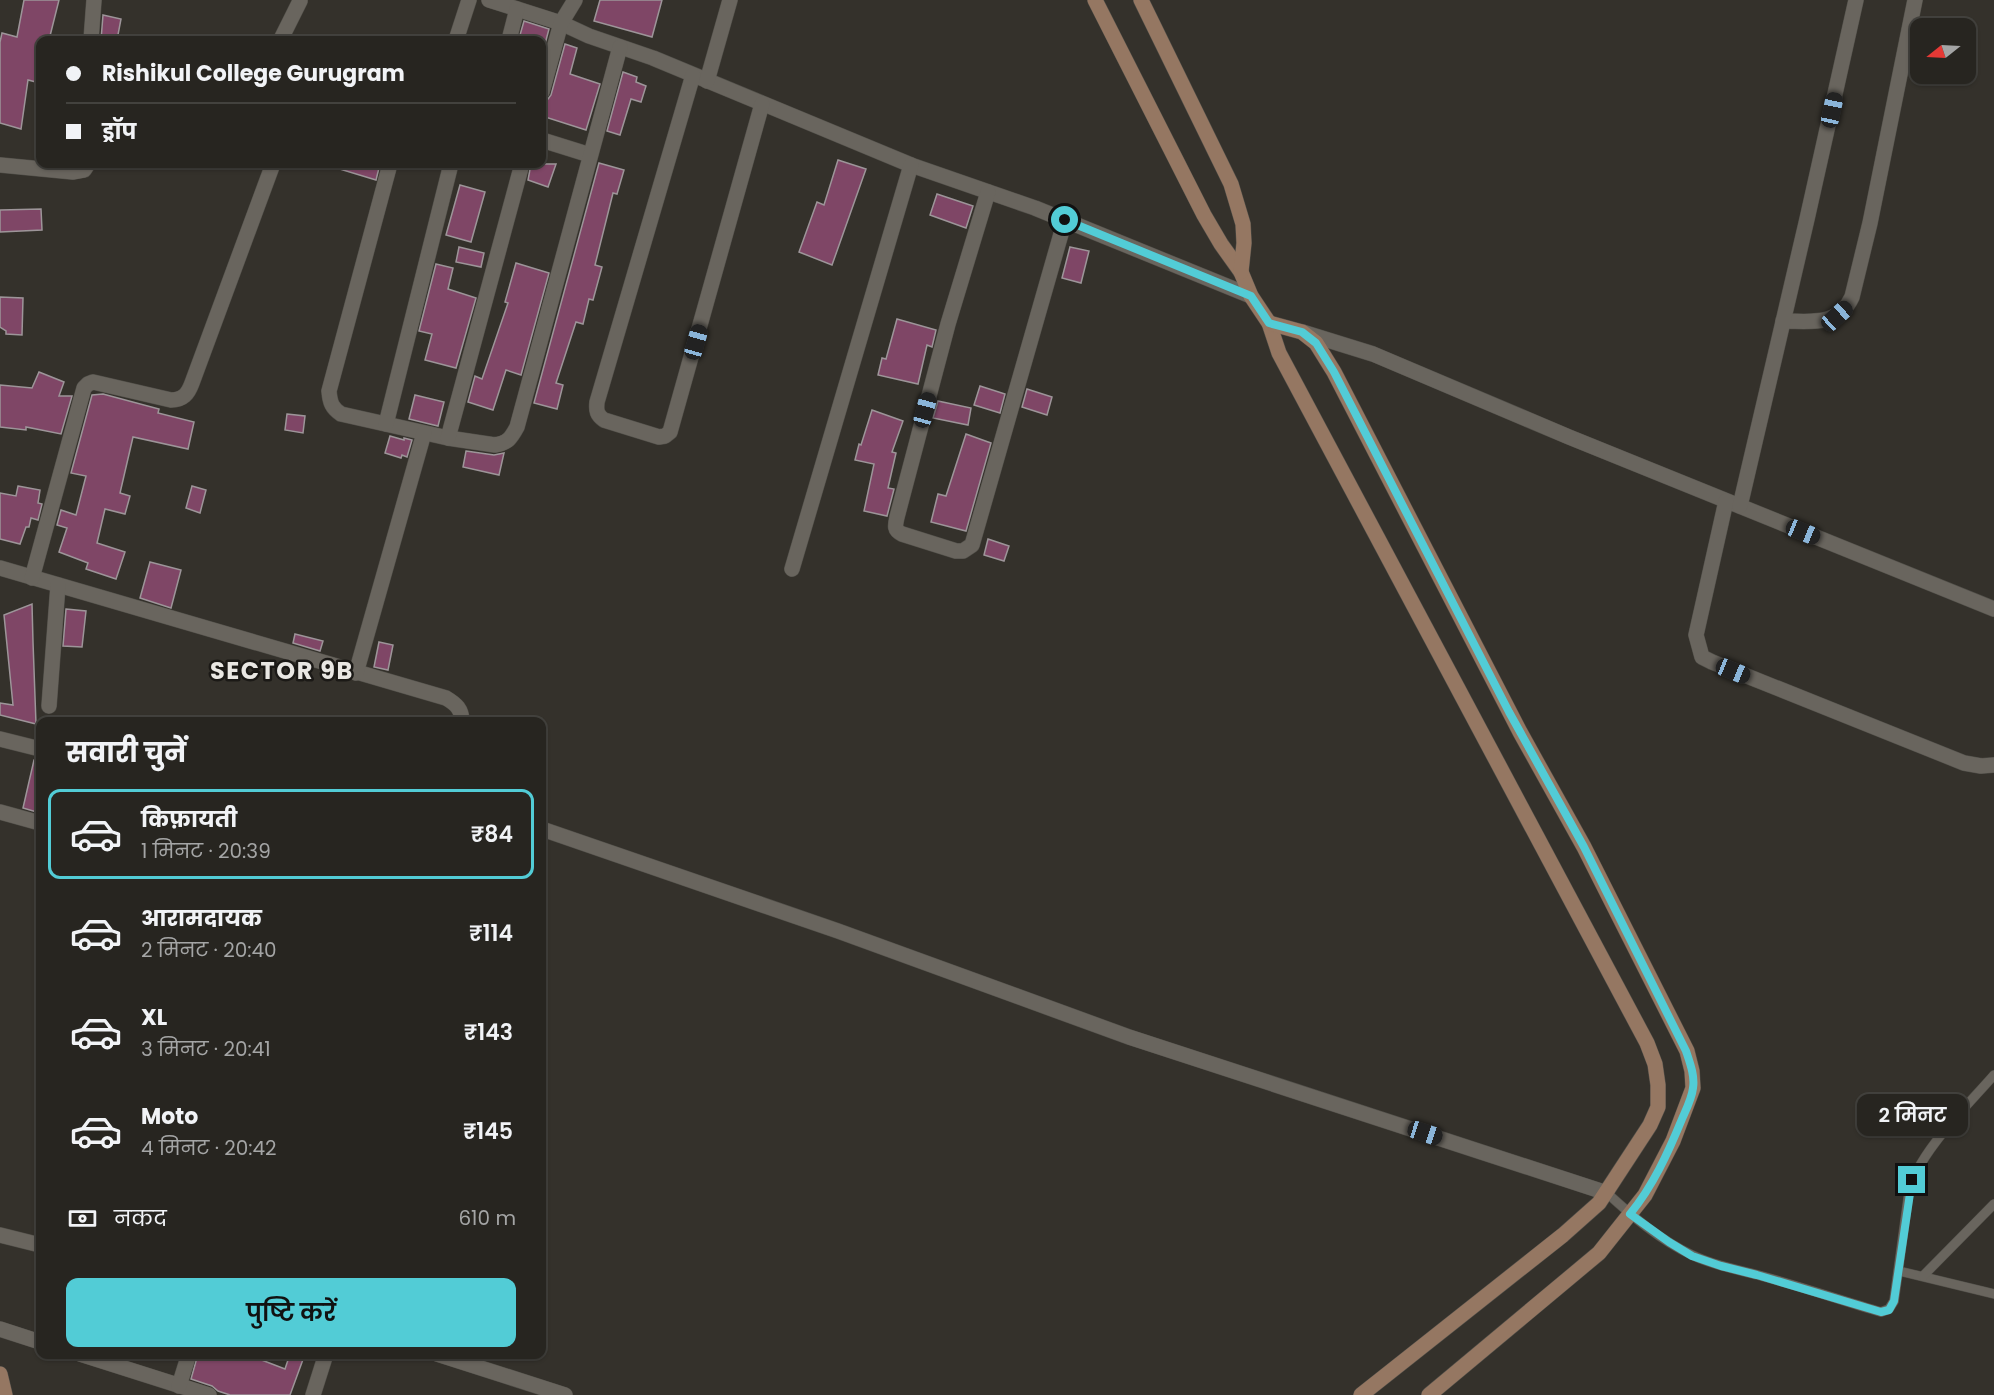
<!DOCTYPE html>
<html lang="hi">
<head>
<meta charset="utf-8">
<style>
	:root { --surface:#272520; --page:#33312d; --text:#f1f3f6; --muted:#a4a5a5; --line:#43423e; --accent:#52ccd6 }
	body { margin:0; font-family:Poppins,"Noto Sans Devanagari",sans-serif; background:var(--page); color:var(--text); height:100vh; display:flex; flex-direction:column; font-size:22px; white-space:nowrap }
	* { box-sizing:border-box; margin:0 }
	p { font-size:20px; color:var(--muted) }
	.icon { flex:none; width:33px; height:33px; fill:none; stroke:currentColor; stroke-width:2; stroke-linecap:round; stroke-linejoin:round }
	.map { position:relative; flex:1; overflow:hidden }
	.sheet { position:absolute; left:36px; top:717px; width:510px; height:642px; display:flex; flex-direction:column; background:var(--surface); border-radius:12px; box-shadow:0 2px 4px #0004,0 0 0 2px var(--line) }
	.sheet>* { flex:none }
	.hud { position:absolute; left:36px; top:36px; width:510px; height:132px; border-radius:12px; box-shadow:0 2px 4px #0004,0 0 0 2px var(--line); display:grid; align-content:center; height:132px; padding:0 30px; background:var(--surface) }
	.needle { width:39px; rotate:252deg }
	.tools { position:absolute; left:1910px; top:18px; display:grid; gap:12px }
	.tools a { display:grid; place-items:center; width:66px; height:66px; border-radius:12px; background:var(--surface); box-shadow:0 2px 4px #0004,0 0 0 2px var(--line); font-size:30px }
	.end { position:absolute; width:27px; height:27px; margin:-14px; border:8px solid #52ccd6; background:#111; box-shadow:0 0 0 3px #111 }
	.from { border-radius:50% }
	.bubble { position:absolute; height:42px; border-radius:12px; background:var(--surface); box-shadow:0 2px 4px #0004,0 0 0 2px var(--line); font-size:20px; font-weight:600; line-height:42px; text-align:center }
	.car { position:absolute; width:18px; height:36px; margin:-18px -9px; border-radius:8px; box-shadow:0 0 4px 2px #0007; background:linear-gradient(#222 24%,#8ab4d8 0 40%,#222 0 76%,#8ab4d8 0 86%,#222 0) }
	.hud b { display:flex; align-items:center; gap:21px; height:57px; font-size:22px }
	.hud b+b { border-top:2px solid var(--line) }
	.hud i { width:15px; height:15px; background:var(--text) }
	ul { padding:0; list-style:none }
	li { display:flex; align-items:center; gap:18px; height:90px; margin:0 12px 9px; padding:0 18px; border:3px solid transparent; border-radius:12px }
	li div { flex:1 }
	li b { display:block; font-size:22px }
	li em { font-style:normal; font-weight:600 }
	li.selected { border-color:var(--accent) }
	li>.icon { width:54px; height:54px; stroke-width:1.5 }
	h2 { padding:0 30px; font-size:27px; line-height:72px }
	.pay { display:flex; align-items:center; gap:15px; height:66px; padding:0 30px; font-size:22px }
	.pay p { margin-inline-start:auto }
	.cta { display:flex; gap:12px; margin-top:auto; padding:12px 30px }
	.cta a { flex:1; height:69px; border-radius:12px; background:var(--accent); color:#111; font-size:24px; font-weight:600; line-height:69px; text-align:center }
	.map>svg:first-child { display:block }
	.building { fill:#7f4666; stroke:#9d9599; stroke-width:1.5 }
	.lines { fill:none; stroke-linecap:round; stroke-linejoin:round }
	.lane-casing { stroke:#514f49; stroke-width:10 }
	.street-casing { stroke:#514f49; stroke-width:16 }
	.secondary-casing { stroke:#514f49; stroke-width:16 }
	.lane { stroke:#69655e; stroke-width:9 }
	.street { stroke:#69655e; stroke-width:15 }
	.secondary { stroke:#957762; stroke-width:15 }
	.route { stroke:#52ccd6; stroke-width:8 }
	.labels { text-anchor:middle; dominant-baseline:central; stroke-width:5; stroke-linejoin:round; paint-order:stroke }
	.district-label { font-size:24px; font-weight:bold; letter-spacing:1.5px; fill:#e9e7e3; stroke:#1b1916 }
</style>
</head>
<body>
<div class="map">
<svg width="1994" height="1395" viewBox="0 0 1994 1395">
	<rect width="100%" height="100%" fill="#34312b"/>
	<!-- building -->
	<g class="building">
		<polygon points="24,0 59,0 49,40 40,40 40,83 28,80 21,129 0,123 0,42 2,33 17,37"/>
		<polygon points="600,0 662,0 652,37 594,21"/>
		<polygon points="103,15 121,19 117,40 101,40"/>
		<polygon points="524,21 549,29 545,44 542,43 542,40 536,40 520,35"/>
		<polygon points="565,44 577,48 570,74 600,84 586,130 542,116 542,101 548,99 551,95"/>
		<polygon points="623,72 637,77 636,82 646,86 641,102 631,99 620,135 607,131"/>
		<polygon points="838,160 866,169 832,265 799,252 817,202 824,205"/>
		<polygon points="599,163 624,170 617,194 613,193 595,265 602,267 593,300 589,299 583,324 576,322 556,383 563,385 557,409 534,403"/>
		<polygon points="333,164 380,164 376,180 333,167"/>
		<polygon points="531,164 556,164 548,187 528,180"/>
		<polygon points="460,185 485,192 471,242 446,235"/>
		<polygon points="937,194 973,206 966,228 930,215"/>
		<polygon points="41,209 42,230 0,232 0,210"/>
		<polygon points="459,247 484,253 481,267 456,262"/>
		<polygon points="1070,247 1089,251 1081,283 1062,278"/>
		<polygon points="516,263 549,273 521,375 506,370 493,410 468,402 475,376 482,379 508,303 505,302"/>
		<polygon points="436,264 453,268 448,289 476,298 456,368 425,360 432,334 419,331"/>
		<polygon points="0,297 23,298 22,335 6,334 6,331 0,327"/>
		<polygon points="897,319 936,330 932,347 927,345 918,384 878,375 882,358 886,359"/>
		<polygon points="39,372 64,382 59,396 72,396 61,434 26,427 26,430 0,427 0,385 32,388"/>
		<polygon points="980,386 1005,394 1000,413 974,405"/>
		<polygon points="1027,389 1052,397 1047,415 1022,407"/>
		<polygon points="103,394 159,409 158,413 194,422 188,449 133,437 120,493 130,496 125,514 105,509 97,543 125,552 116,579 86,569 88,563 59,552 67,528 57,525 61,510 76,515 86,476 71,473 92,395"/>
		<polygon points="415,395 444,402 438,426 409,419"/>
		<polygon points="938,401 971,408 968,425 933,418"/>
		<polygon points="872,410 903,421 892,452 896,453 888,488 894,489 887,516 864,511 874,464 855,460 859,444 861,445"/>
		<polygon points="287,414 305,416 303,433 285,430"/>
		<polygon points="966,434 991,443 966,531 931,522 938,494 946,496"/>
		<polygon points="390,436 404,440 404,438 412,440 407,457 402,455 401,458 385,453"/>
		<polygon points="466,451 494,455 504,453 499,475 463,467"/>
		<polygon points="18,486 40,490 38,503 42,504 38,520 31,518 29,527 26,527 20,544 0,539 0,493 16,496"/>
		<polygon points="192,486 206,490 200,513 186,508"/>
		<polygon points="988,539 1009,546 1004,561 984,555"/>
		<polygon points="150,562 181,570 171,608 140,598"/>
		<polygon points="32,604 33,642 36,724 0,715 0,703 13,705 4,615"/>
		<polygon points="66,609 86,611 82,647 63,646"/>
		<polygon points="295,634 323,641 320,651 293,643"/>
		<polygon points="379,642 393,645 388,670 374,667"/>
		<polygon points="34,760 40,760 40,813 23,808"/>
		<polygon points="198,1354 261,1354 259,1359 285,1369 290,1354 305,1354 290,1395 230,1395 218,1391 212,1386 191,1379"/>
	</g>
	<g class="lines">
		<!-- lane casing -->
		<g class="lane-casing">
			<g id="lane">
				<path d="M1607,1193C1632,1216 1660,1240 1692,1255C1712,1265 1735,1269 1758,1275C1799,1286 1840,1300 1881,1312L1889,1309L1894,1301L1909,1192C1917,1154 1968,1105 1994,1075"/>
				<polyline points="1899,1271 1994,1294"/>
				<polyline points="1923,1276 1994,1204"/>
			</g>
		</g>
		<!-- street casing -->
		<g class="street-casing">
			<g id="street">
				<polyline points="489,0 561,23 589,36 653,58 911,165 1035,208 1251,296"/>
				<polyline points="91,40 94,0"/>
				<polyline points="283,40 282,37 300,1"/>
				<polyline points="456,40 469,0"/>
				<polyline points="509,40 517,9"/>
				<path d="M693,75L597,402C596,411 597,415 604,420L659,437L665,436L670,432L762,104"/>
				<polyline points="707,81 730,0"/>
				<polyline points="542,92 561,23 575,0"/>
				<polyline points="542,140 590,155"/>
				<path d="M390,164L329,391C330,403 332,408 341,414L448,438L495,445C508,443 511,438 517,427L620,47"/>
				<polyline points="0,165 73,172 84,170 88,164"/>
				<path d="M988,192L948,324L897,517C895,526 894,530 902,534L956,551H963L972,545L1065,220"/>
				<path d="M1783,321C1811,321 1838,327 1852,297L1870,223L1915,0"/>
				<polyline points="1302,332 1373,354 1569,437 1994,609"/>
				<polyline points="386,424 451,164"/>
				<polyline points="448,438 522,164"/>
				<polyline points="1726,501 1696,635 1702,657 1712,662 1964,763 1981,766 1994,765"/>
				<polyline points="1740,506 1807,219 1856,0"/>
				<path d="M0,568L446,698C456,704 462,709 462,722"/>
				<polyline points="792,569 911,165"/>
				<path d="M32,578L84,388L88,384L93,382L171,400C183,400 188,394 192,383L273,164"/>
				<polyline points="356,673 424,433"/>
				<polyline points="49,706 58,585"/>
				<polyline points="0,739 40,749"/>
				<polyline points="0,812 40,823"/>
				<polyline points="542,829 838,931 1129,1037 1607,1193"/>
				<polyline points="0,1235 40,1245"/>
				<polyline points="0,1329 40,1342"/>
				<polyline points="80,1354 209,1395"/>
				<polyline points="437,1354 565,1395"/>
				<polyline points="179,1386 189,1354"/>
				<polyline points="313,1395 326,1354"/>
			</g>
		</g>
		<!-- secondary casing -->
		<g class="secondary-casing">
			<g id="secondary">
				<polyline points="1095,0 1204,215 1221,244 1241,272 1251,296 1269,323 1279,353 1647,1043 1655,1064 1658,1085 1658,1107 1650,1125 1599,1203 1563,1235 1361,1395"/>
				<polyline points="1141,0 1231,184 1243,224 1244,243 1241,272"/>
				<polyline points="1269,323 1302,332 1316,343 1334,372 1520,732 1584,847 1687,1051 1692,1071 1693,1088 1673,1141 1645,1195 1599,1253 1429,1395"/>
				<polyline points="0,1374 5,1395"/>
			</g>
		</g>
		<!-- lane -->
		<use href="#lane" class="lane"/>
		<!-- street -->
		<use href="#street" class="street"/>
		<!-- secondary -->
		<use href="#secondary" class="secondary"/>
	</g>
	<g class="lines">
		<!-- route -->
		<path class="route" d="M1065,220L1251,296L1269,323L1302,332L1316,343L1334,372L1509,712L1584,847L1686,1051C1690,1063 1695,1076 1693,1088C1692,1098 1686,1110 1682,1119C1668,1153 1653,1186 1630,1214L1669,1242L1692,1256L1721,1266L1757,1275L1881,1312L1889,1310L1894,1301L1912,1180"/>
	</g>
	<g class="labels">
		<!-- district labels -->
		<g class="district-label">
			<text x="282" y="670">SECTOR 9B</text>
		</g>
	</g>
</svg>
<div class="tools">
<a><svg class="needle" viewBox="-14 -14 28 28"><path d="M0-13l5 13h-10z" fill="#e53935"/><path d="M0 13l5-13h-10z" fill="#a4a5a5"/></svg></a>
</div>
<i class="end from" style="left:1065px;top:220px"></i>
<i class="end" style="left:1912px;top:1180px"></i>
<div class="bubble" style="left:1857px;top:1094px;width:111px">2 मिनट</div>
<i class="car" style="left:1832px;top:110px;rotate:12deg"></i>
<i class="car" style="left:1837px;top:316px;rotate:48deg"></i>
<i class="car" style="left:696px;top:342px;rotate:16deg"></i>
<i class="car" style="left:925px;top:410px;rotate:15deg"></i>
<i class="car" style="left:1803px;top:532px;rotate:112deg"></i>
<i class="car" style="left:1733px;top:671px;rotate:112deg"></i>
<i class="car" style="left:1425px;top:1133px;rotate:108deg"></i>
<div class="hud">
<b><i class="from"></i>Rishikul College Gurugram</b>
<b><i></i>ड्रॉप</b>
</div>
<section class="sheet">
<h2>सवारी चुनें</h2>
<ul>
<li class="selected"><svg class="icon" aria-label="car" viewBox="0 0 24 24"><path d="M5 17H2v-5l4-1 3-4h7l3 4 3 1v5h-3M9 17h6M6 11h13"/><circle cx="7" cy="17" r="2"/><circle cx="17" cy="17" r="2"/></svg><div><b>किफ़ायती</b><p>1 मिनट · 20:39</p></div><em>₹84</em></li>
<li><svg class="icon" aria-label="car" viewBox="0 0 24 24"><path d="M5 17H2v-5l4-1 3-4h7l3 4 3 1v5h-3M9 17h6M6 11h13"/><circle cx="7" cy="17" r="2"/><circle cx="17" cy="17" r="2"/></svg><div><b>आरामदायक</b><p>2 मिनट · 20:40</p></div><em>₹114</em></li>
<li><svg class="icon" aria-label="car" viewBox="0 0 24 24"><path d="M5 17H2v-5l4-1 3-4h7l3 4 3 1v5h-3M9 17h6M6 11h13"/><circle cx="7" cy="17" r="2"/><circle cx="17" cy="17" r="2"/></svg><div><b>XL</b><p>3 मिनट · 20:41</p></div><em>₹143</em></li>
<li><svg class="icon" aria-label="car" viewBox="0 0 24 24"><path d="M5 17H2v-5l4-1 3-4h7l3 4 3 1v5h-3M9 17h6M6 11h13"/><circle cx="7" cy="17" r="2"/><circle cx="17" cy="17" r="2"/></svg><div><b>Moto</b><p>4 मिनट · 20:42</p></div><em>₹145</em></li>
</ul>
<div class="pay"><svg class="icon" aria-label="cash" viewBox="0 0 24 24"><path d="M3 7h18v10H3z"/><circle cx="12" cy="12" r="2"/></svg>नकद<p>610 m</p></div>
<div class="cta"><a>पुष्टि करें</a></div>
</section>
</div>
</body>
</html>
